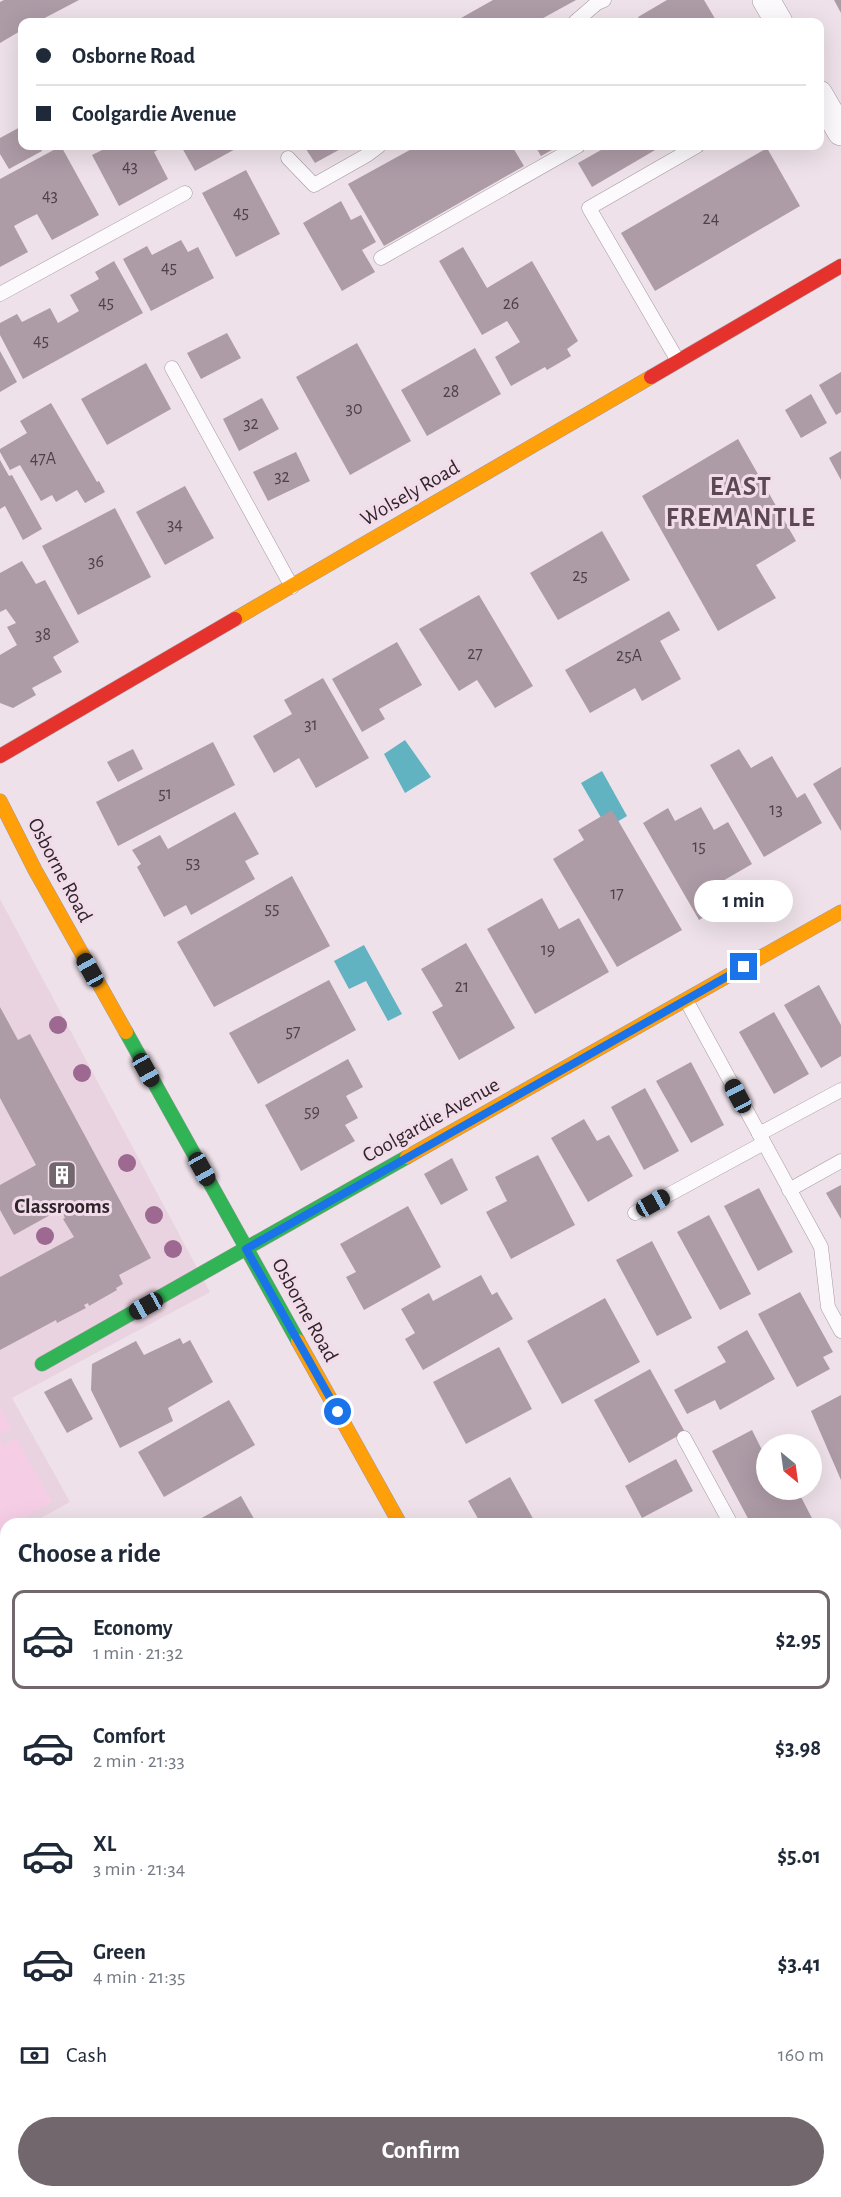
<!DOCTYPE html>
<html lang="en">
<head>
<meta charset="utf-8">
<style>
	:root { --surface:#fff; --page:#f2f2f3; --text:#1f2937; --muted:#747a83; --line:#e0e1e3; --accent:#71676d }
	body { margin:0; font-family:"Alegreya Sans",sans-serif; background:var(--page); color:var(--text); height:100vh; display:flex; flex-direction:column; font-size:22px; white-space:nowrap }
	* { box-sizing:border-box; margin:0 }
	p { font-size:20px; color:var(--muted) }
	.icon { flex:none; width:33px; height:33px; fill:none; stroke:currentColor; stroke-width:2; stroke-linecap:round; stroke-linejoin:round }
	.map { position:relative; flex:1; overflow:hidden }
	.sheet { position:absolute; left:0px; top:1518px; width:842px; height:680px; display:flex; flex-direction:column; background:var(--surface); border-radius:18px 18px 0 0; box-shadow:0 6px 24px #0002 }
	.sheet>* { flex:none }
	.top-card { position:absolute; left:18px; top:18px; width:806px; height:132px; border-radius:12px; box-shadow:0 6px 24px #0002; display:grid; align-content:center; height:132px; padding:0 18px; background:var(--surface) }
	.needle { width:39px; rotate:151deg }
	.fabs { position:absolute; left:756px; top:1434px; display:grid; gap:12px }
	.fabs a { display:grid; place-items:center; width:66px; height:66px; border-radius:50%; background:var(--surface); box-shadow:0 6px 24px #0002; font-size:30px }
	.end { position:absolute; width:27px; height:27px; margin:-14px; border:8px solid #1a73e8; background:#fff; box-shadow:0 0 0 3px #fff }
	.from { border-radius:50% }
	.bubble { position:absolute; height:42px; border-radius:21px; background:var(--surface); box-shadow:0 6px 24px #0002; font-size:20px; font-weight:600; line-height:42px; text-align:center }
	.car { position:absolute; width:18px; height:36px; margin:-18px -9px; border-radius:8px; box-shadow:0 0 4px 2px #0007; background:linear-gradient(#222 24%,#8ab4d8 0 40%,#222 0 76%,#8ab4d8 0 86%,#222 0) }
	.top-card b { display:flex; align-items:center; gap:21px; height:57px; font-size:22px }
	.top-card b+b { border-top:2px solid var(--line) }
	.top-card i { width:15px; height:15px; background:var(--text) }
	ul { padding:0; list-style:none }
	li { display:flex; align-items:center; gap:18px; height:99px; margin:0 12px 9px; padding:0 6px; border:3px solid transparent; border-radius:12px }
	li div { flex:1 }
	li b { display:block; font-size:22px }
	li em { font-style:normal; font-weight:600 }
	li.on { border-color:var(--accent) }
	li>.icon { width:54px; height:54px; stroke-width:1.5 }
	h2 { padding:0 18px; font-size:27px; line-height:72px }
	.pay { display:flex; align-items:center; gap:15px; height:66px; padding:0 18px; font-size:22px }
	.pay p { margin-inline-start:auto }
	.button { display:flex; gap:12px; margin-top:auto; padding:12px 18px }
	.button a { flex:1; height:69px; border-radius:36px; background:var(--accent); color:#fff; font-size:24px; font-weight:600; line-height:69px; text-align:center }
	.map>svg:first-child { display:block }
	.built { fill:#e9d3e0 }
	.green { fill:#f5cee6 }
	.water { fill:#61b3c2 }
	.building { fill:#ad9ba6 }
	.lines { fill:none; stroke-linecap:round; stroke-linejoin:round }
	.lane-casing { stroke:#a3999f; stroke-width:15 }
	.street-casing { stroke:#a3999f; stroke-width:28 }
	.fast-casing { stroke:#a3999f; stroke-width:15 }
	.slow-casing { stroke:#a3999f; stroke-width:15 }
	.jam-casing { stroke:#a3999f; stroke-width:15 }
	.lane { stroke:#fcfafc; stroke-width:14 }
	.street { stroke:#fcfafc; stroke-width:27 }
	.fast { stroke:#30b455; stroke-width:14 }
	.slow { stroke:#ff9f0a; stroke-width:14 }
	.jam { stroke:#e5322d; stroke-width:14 }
	.tree { fill:#9e6990 }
	.route { stroke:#1a73e8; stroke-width:8 }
	.labels { text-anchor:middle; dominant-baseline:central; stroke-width:6; stroke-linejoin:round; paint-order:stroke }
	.number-label { font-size:18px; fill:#4e4249 }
	.street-label { font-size:21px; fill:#2e252a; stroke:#f3dcea }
	.poi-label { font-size:21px; font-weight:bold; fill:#2e252a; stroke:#f3dcea }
	.district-label { font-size:27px; font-weight:bold; letter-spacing:1.5px; fill:#5b4854; stroke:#f3dcea }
</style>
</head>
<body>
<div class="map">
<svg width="841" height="2197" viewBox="0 0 841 2197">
	<rect width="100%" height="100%" fill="#eee1e9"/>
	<!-- built -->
	<polygon class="built" points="0,899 210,1292 12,1398 70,1502 30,1524 6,1524 6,1537 0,1540"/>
	<!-- green -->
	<g class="green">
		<polygon points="0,1408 11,1427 0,1433"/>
		<polygon points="16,1438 52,1502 13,1524 6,1524 6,1528 0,1531 0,1440 3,1446"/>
	</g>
	<!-- water -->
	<g class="water">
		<polygon points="405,740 431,777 405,793 384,754"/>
		<polygon points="602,771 627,816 607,828 581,783"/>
		<polygon points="364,945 402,1014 388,1021 366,981 349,989 334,961"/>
	</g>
	<!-- building -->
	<g class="building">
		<polygon points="4,0 79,0 37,22 22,22 22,30 0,43 0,2"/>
		<polygon points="493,0 576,0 536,22 454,22"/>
		<polygon points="667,0 704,0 717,22 642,22 638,17"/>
		<polygon points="834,0 841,0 841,13"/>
		<polygon points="22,126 22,146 39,146 42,151 9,169 0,154 0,138"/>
		<polygon points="61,146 99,215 52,240 37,214 25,220 14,226 28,252 0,267 0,179"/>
		<polygon points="110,146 165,146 154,152 168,179 119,206 92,155"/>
		<polygon points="181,146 241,146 195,171"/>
		<polygon points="304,146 346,146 315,163"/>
		<polygon points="417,146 512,146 524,166 384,246 348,184"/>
		<polygon points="535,146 559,146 541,156"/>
		<polygon points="608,146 662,146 592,187 578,163"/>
		<polygon points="767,148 800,206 655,291 621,233"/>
		<polygon points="246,170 280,234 236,257 202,193"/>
		<polygon points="341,201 351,220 361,215 376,242 362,250 375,272 342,291 303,223"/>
		<polygon points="181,240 188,252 198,247 214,278 151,311 123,259 147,246 152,255"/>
		<polygon points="463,247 487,288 532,261 578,341 567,349 571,356 547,370 545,367 511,386 495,357 520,342 507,321 482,335 439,261"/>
		<polygon points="114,261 143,313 23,379 0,335 0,323 17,314 22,322 50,308 58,323 79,311 70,295 99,279 95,272"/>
		<polygon points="227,333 241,358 201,379 187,353"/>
		<polygon points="357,343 411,441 350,475 296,377"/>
		<polygon points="475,348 501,394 427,436 401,390"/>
		<polygon points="0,351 17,382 0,392"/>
		<polygon points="146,363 171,409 107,445 81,399"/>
		<polygon points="841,372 841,412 836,415 819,385"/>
		<polygon points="811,394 827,423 801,438 785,410"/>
		<polygon points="262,398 279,429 239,451 223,419"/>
		<polygon points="51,403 97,482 99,481 105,492 85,503 77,490 56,502 52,495 41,501 20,465 10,470 0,452 0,449 27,433 20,421"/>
		<polygon points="738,439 796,541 756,565 776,598 718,631 642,496"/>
		<polygon points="841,451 841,480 829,458"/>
		<polygon points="296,452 310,481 268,501 253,472"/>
		<polygon points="0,460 9,476 12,475 42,529 23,540 5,506 0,509"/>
		<polygon points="185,486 214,538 165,565 136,512"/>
		<polygon points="115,508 151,577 78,615 42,546"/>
		<polygon points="602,531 630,580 558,620 530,573"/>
		<polygon points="22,561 36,584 45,580 79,642 53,657 62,672 32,688 36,695 13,708 0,703 0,655 17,645 7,627 16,623 6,609 0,612 0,573"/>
		<polygon points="479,595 533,686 495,708 477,680 459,691 419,629"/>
		<polygon points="669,611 680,630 660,641 681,679 642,701 635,688 590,713 565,670"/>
		<polygon points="397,642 422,685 379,709 385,719 362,732 332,679"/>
		<polygon points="323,678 369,758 316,788 299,758 274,773 253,736 292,714 284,700"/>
		<polygon points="213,742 235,785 118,846 96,802"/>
		<polygon points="133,749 143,769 118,782 107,762"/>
		<polygon points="739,749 751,768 772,756 797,798 805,793 822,823 764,857 710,765"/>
		<polygon points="841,767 841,831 813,784"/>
		<polygon points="701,807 714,830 728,822 752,864 721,882 732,900 699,920 643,823 668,808 675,821"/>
		<polygon points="612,810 682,930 617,967 553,859 584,840 578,830"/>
		<polygon points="235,812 259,854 245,861 255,879 191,915 186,905 164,917 137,867 141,864 132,850 160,835 168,849"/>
		<polygon points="292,876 330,946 214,1007 177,942"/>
		<polygon points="542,898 559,929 579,918 609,972 535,1014 487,929"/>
		<polygon points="466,943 515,1028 459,1060 432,1012 443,1006 421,969"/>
		<polygon points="329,980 356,1030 258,1084 229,1033"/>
		<polygon points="819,985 841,1025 841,1056 821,1068 784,1005"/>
		<polygon points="0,1007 18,1040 30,1034 151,1258 119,1275 123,1284 116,1288 117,1290 89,1306 88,1303 84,1305 86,1308 57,1323 56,1320 0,1350 0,1277 74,1237 63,1219 65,1218 61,1209 14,1235 0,1210 0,1185 36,1165 0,1098"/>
		<polygon points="774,1012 809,1074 774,1094 739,1032"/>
		<polygon points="348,1059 363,1087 346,1096 358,1118 345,1125 355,1141 301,1171 265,1105"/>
		<polygon points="691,1062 724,1125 691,1143 656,1081"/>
		<polygon points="645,1088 679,1151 644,1170 611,1107"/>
		<polygon points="584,1119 597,1141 609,1135 633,1176 588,1202 551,1138"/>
		<polygon points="538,1155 575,1225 511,1259 486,1212 507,1201 495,1177"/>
		<polygon points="452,1158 468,1190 441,1205 424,1174"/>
		<polygon points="841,1185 841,1219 826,1193"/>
		<polygon points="759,1188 793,1252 758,1271 724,1206"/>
		<polygon points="408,1206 441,1267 364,1310 346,1277 356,1272 340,1244"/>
		<polygon points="709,1215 751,1294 720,1310 677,1232"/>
		<polygon points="652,1241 692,1318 657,1336 616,1260"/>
		<polygon points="481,1275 492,1295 497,1292 513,1319 423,1370 405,1339 415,1333 401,1309 429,1293 433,1301"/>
		<polygon points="800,1292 833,1352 823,1357 830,1369 797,1387 758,1314"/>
		<polygon points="605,1298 640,1362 562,1404 527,1341"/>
		<polygon points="747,1330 775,1379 720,1410 715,1400 687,1414 674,1390 726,1362 717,1347"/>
		<polygon points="180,1338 183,1344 190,1340 213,1382 168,1408 173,1421 120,1448 91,1390 92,1364 136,1341 144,1355"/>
		<polygon points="499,1347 532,1409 466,1444 433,1382"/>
		<polygon points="650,1369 685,1432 629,1463 594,1400"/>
		<polygon points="71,1378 93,1419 67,1433 44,1392"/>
		<polygon points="841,1395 841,1480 811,1411"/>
		<polygon points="229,1400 255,1445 164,1497 138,1452"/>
		<polygon points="752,1430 766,1458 766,1490 783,1490 789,1500 800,1495 815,1524 751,1524 712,1451"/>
		<polygon points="676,1459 693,1491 642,1518 625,1486"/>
		<polygon points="510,1477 536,1524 481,1524 468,1501"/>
		<polygon points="241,1496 257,1524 191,1524"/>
		<polygon points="6,1631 6,1692 0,1695 0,1634"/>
		<polygon points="841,1717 841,1757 836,1746 836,1720"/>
		<polygon points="836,1794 841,1803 841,1899 836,1889"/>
		<polygon points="841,1990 841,2121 836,2124 836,1993"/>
		<polygon points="6,2184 6,2192 65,2192 68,2197 4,2197 0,2187"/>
		<polygon points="91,2192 180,2192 183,2197 94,2197"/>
		<polygon points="238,2192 291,2192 294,2197 228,2197"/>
		<polygon points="434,2192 484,2192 487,2197 437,2197"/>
		<polygon points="649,2192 654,2192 656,2194 660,2192 661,2194 665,2192 731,2192 734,2197 639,2197"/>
		<polygon points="745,2192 803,2192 806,2197 748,2197"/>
	</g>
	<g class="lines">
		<!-- lane casing -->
		<g class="lane-casing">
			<g id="lane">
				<polyline points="575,22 597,3 604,0"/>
				<polyline points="288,158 314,185 367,155 379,146"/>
				<polyline points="381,258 578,146"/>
				<polyline points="0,294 185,193"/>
				<polyline points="678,361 589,208 697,146"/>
				<polyline points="172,368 292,587"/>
				<polyline points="686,1000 821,1247 828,1307 841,1331"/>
				<polyline points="759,1134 841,1090"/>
				<polyline points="789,1190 841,1161"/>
				<polyline points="635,1213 764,1143"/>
				<polyline points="684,1438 731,1524"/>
			</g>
		</g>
		<!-- street casing -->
		<g class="street-casing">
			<g id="street">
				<polyline points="766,0 779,22"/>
				<polyline points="819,94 841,132"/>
				<polyline points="836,1654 841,1651"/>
				<polyline points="0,1881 6,1891"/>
				<polyline points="0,2097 6,2093"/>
				<polyline points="566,2192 569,2197"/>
			</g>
		</g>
		<!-- fast casing -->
		<g class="fast-casing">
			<g id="fast">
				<polyline points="126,1032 298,1341"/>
				<polyline points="42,1364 407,1157"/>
			</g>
		</g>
		<!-- slow casing -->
		<g class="slow-casing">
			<g id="slow">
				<polyline points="235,619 651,377"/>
				<polyline points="0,801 35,870 126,1032"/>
				<polyline points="407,1157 841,912"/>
				<polyline points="298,1341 400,1524"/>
			</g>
		</g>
		<!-- jam casing -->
		<g class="jam-casing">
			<g id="jam">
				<polyline points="651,377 841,266"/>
				<polyline points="0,756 235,619"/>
			</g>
		</g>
		<!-- lane -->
		<use href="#lane" class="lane"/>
		<!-- street -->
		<use href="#street" class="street"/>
		<!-- fast -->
		<use href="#fast" class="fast"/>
		<!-- slow -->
		<use href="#slow" class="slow"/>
		<!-- jam -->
		<use href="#jam" class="jam"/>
	</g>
	<!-- trees -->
	<g class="tree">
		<circle cx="58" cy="1025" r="9"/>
		<circle cx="82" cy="1073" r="9"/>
		<circle cx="127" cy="1163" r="9"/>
		<circle cx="154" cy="1215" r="9"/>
		<circle cx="45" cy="1236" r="9"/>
		<circle cx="173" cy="1249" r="9"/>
	</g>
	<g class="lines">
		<!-- route -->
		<polyline class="route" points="338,1412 246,1249 744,967"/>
	</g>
	<!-- icons -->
	<defs>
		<g id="building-square" transform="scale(1.5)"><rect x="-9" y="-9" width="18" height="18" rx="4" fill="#71676d" stroke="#f3dcea"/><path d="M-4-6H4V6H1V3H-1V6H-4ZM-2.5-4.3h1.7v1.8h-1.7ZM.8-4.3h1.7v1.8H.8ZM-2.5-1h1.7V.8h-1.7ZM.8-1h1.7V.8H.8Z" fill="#fff"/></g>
	</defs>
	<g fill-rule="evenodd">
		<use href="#building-square" x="62" y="1175"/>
	</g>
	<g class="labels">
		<!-- number labels -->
		<g class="number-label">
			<text x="130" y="167">43</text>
			<text x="50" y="196">43</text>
			<text x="241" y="213">45</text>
			<text x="711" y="219">24</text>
			<text x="169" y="268">45</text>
			<text x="106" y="303">45</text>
			<text x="511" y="304">26</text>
			<text x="41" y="341">45</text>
			<text x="451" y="392">28</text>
			<text x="354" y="409">30</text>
			<text x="251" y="424">32</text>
			<text x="43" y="459">47A</text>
			<text x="282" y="477">32</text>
			<text x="175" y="525">34</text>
			<text x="96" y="562">36</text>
			<text x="580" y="576">25</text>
			<text x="43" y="635">38</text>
			<text x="475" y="654">27</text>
			<text x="629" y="656">25A</text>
			<text x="311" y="725">31</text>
			<text x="165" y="794">51</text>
			<text x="776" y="810">13</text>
			<text x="699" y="847">15</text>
			<text x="193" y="863">53</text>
			<text x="617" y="894">17</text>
			<text x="272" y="909">55</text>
			<text x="548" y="950">19</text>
			<text x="462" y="987">21</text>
			<text x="293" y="1032">57</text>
			<text x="312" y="1112">59</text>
		</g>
		<!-- street labels -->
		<g class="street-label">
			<text transform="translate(410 493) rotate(-30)">Wolsely Road</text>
			<text transform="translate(60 870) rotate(62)">Osborne Road</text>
			<text transform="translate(431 1120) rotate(-29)">Coolgardie Avenue</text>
			<text transform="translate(305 1310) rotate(61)">Osborne Road</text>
		</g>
		<!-- poi labels -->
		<g class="poi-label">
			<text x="62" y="1206">Classrooms</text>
		</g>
		<!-- district labels -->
		<g class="district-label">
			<text x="741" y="486">EAST<tspan x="741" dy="31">FREMANTLE</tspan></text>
		</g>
	</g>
</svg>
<div class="fabs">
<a><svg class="needle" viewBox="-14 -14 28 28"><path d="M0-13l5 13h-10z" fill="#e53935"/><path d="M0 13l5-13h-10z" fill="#747a83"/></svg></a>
</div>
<i class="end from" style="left:338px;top:1412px"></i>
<i class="end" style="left:744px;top:967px"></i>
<div class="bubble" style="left:694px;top:880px;width:99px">1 min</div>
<i class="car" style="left:90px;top:970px;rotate:331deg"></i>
<i class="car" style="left:146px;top:1070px;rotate:151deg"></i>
<i class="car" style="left:738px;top:1096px;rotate:332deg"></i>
<i class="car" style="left:202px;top:1169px;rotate:151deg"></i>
<i class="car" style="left:653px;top:1203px;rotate:61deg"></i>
<i class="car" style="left:146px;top:1306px;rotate:241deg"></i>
<div class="top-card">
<b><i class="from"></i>Osborne Road</b>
<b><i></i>Coolgardie Avenue</b>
</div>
<section class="sheet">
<h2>Choose a ride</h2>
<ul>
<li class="on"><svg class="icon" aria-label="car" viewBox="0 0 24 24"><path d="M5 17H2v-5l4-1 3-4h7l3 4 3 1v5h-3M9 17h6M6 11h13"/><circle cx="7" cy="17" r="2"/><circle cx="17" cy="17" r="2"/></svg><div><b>Economy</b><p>1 min · 21:32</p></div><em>$2.95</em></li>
<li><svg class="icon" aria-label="car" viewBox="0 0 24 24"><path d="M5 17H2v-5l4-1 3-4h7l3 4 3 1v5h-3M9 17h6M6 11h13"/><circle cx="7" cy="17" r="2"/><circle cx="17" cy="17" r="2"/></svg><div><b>Comfort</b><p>2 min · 21:33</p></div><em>$3.98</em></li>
<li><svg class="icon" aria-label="car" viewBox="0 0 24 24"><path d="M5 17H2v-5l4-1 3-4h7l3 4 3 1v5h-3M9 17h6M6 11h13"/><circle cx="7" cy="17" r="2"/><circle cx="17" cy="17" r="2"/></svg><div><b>XL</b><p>3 min · 21:34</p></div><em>$5.01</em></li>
<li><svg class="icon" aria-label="car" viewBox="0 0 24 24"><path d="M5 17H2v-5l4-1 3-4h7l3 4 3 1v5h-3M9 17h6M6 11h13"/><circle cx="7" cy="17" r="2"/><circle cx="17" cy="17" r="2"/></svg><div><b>Green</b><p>4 min · 21:35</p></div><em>$3.41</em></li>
</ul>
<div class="pay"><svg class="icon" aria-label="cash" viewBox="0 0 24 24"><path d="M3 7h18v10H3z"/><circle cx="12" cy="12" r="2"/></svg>Cash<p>160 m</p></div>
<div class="button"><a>Confirm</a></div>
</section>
</div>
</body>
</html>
